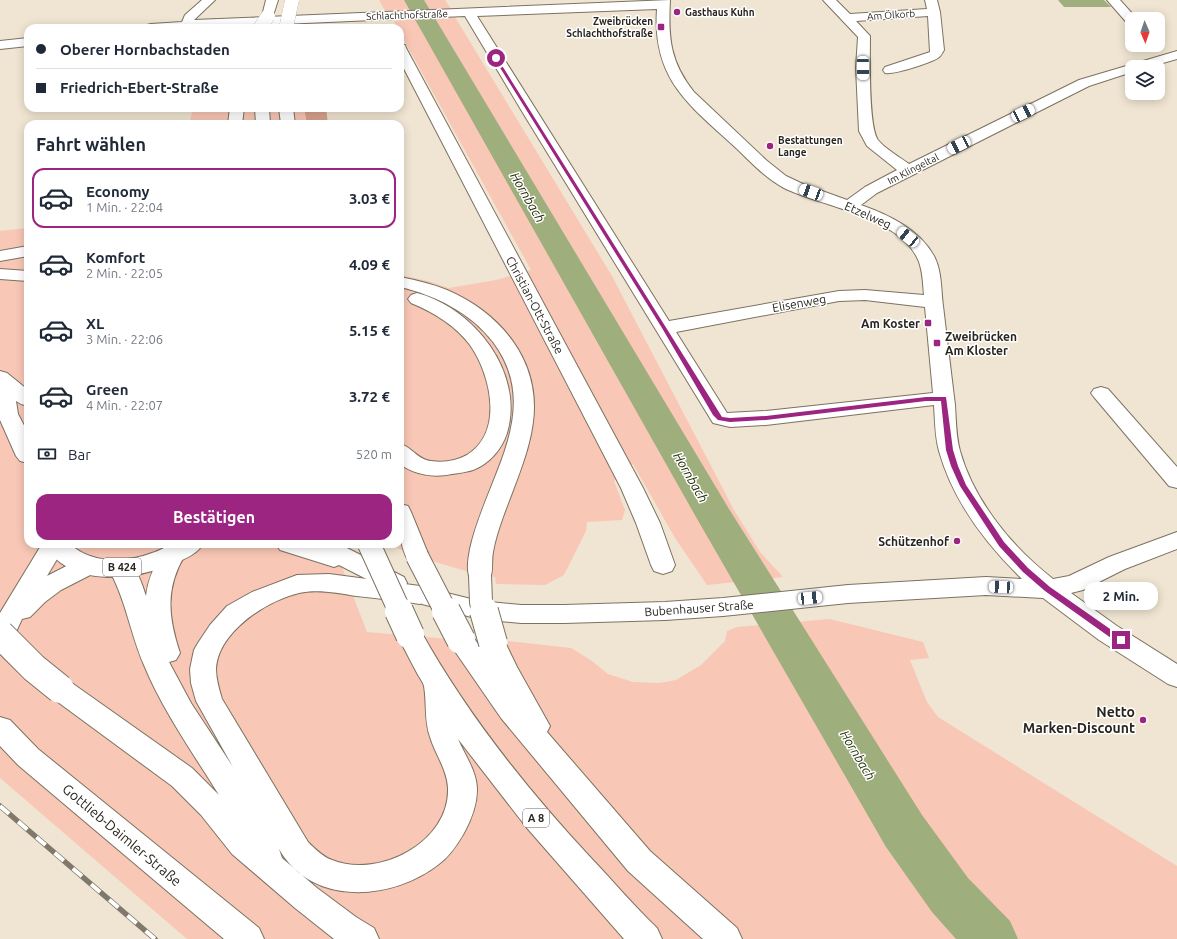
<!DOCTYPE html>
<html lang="de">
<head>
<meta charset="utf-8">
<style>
	:root { --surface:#fff; --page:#f6f6f7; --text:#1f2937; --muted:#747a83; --line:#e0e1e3; --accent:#9b2580 }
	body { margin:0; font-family:Ubuntu,sans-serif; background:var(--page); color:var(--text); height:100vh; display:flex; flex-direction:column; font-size:15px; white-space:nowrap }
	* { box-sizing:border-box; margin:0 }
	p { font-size:13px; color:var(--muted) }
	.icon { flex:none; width:22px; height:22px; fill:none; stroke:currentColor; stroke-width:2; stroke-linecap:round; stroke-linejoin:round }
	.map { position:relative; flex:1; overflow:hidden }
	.drawer { position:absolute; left:24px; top:120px; width:380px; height:428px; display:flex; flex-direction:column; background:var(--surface); border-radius:12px; box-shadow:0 2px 10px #0003 }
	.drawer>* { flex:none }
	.banner { position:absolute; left:24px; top:24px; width:380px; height:88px; border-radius:12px; box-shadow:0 2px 10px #0003; display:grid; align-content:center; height:88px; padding:0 12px; background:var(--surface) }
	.needle { width:26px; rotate:178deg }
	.buttons { position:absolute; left:1125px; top:12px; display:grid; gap:8px }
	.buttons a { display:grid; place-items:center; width:40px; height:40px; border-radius:8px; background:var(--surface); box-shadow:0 2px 10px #0003; font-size:20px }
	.end { position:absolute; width:18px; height:18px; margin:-9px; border:5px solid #9b2580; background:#fff; box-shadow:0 0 0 2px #fff }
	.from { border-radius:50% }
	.bubble { position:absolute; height:28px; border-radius:12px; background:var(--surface); box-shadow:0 2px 10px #0003; font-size:13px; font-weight:600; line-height:28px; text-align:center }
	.car { position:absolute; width:12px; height:24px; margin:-12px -6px; border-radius:5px; box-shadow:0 0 3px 1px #0007; background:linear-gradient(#fff 24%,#345 0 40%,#fff 0 76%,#345 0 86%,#fff 0) }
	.banner b { display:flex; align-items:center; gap:14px; height:38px; font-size:15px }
	.banner b+b { border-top:1px solid var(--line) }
	.banner i { width:10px; height:10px; background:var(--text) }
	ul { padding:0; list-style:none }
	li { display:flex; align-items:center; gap:12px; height:60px; margin:0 8px 6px; padding:0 4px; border:2px solid transparent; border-radius:12px }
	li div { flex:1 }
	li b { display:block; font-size:15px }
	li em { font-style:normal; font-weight:600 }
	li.on { border-color:var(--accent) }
	li>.icon { width:36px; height:36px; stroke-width:1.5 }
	h2 { padding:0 12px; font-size:18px; line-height:48px }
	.pay { display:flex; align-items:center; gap:10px; height:44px; padding:0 12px; font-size:15px }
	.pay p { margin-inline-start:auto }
	.primary-button { display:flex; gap:8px; margin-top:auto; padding:8px 12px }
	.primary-button a { flex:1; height:46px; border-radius:12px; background:var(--accent); color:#fff; font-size:16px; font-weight:600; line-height:46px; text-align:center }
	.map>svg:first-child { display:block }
	.green { fill:#f9c7b6 }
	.forest { fill:#d8a28e }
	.water { fill:#9eae7d }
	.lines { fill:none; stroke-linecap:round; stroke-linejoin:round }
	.river { fill:#9eae7d; fill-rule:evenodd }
	.minor-casing { stroke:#7c7261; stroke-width:2 }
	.major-casing { stroke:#7c7261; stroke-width:2 }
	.highway-casing { stroke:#7c7261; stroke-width:2 }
	.minor { fill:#fff; fill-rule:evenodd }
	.major { fill:#fff; fill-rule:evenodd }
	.highway { fill:#fff; fill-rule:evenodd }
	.rail-casing { stroke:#7f786b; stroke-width:5.5 }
	.rail { stroke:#fff; stroke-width:4; stroke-dasharray:12; stroke-linecap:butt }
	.highway-bridge-far2-casing { stroke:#7c7261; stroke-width:14; stroke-linecap:butt }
	.highway-bridge-far1-casing { stroke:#7c7261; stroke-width:24; stroke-linecap:butt }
	.highway-bridge-casing { stroke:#7c7261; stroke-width:30; stroke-linecap:butt }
	.highway-bridge-far2 { stroke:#fff; stroke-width:14 }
	.highway-bridge-far1 { stroke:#fff; stroke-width:22 }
	.highway-bridge { stroke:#fff; stroke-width:28 }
	.route { fill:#9b2580 }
	.poi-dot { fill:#9b2580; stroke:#fff; stroke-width:1.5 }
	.labels { text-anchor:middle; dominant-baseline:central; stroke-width:3; stroke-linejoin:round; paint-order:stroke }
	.far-poi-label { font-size:10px; font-weight:bold; fill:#2a261f; stroke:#fff; text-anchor:start }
	.far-street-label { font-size:10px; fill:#2a261f; stroke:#fff }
	.shield { fill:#fff; stroke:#6a6762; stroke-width:1 }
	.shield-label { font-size:11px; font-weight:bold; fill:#2a261f }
	.street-label { font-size:12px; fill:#2a261f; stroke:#fff }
	.poi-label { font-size:12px; font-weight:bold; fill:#2a261f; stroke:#fff; text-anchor:end }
	.water-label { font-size:13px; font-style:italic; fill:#263009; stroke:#fff }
	.near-poi-label { font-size:14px; font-weight:bold; fill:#2a261f; stroke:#fff; text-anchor:end }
	.near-street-label { font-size:14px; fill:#2a261f; stroke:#fff }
</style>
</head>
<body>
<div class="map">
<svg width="1177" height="939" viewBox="0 0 1177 939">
	<rect width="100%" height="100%" fill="#f0e5d2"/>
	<!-- green -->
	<g class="green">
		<polygon points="379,0 445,0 451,9 385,11"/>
		<path d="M455,17L612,276L734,510L760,552L783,577L707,585L675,538L633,464L614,481L625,510L622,520L587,522L586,531L564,575L545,585L496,584L495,577C458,571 422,558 387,544H400V275L428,281L449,288L496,280L531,270L400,33V28H397L394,21L395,19Z"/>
		<polygon points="193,108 304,108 307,124 189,124"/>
		<polygon points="28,228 28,544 333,544 367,632 508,644 508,641 571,648 592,661 608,674 633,682 659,683 676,680 701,665 725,641 727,631 737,627 830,619 923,642 929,658 910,660 927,702 938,717 1177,866 1177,939 187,939 0,778 0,231"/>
	</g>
	<!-- forest -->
	<polygon class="forest" points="304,108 326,108 328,124 307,124"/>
	<!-- water -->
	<polygon class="water" points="1058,0 1104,0 1111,7 1064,7"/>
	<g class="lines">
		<!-- river -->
		<polygon class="river" points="404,0 424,0 729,509 922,815 968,878 1010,921 1018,939 956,939 932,912 886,847 696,517"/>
		<!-- minor casing -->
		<g class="minor-casing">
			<g id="minor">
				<path d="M202,0H215L194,20L670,0C668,38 670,62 694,92L766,160L786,176L803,184L847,200L865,187L897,170L867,146L859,131L856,68L858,37L823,0H836L850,14L927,9L925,0H937L940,12L944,50C942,53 941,56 938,58C930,63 894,75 885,73L883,70L885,67L930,52L928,16L856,21L870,36C870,55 868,126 878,140C884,148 901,158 909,164L1079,80L1177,51V59L1149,67H1132V72L1089,86L877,193L861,205C889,215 919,229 934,256C942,271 941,291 943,306C947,339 951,373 955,405C956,420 956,437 960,451C974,501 1012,547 1053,579L1069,576L1109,557L1177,532V549L1125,569L1083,590L1071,593L1117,626L1177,664V687L1168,684L1099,640L1043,598L986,595L848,603L723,616L665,620L564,623H521L479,619L422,604L419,598L422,592L431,589L479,601L521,605H564L665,602L723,598L848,585L986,577L1022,579C985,543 953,501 939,451C935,437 935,420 934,405L766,425L730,427L713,423L523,113L465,16L193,28H145L147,25L151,24L182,22L185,15ZM657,9C652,79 688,104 735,147C751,162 765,178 784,188C823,207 902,217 919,262C923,273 923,285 924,295L865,290L839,291L669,321L477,16ZM865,300L925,307L933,393L766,411L727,413L676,332L839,301Z"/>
				<polygon points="1107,0 1120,0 1137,19 1132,19 1132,25 1128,24"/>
				<polygon points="28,38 28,46 0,49 0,41"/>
				<polygon points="400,44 405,45 406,48 643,488 660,523 675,565 672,571 663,574 654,571 651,565 636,523 621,488 400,61"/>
				<polygon points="1101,387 1108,389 1177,467 1177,488 1169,486 1094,397 1091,393 1094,389"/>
				<polygon points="42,544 66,544 47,576 80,559 89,556 98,559 101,565 98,571 61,590 45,602 30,617 22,619 9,647 0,650 0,613"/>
				<polygon points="276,544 339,544 404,577 407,583 404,589 395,592 386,589 339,565 334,567 280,550"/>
				<polygon points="0,717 10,720 38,749 259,928 264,939 224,939 18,765 0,746"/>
			</g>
		</g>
		<!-- major casing -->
		<g class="major-casing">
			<g id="major">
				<polygon points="0,269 28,271 28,281 0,279"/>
				<polygon points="0,371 7,373 28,390 28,406 21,404 16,401 18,414 28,433 28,463 20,461 16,456 0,420"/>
				<path d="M44,544H70C91,564 126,563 152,553C159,551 165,547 172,544C180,542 194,544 203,544C197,554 186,558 176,563C135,580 70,589 44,544Z"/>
			</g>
		</g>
		<!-- highway casing -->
		<g class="highway-casing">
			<g id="highway">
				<polygon points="266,0 278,0 272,19 264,19 262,16"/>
				<polygon points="230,108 244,108 242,124 228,124"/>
				<polygon points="255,108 269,108 270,124 256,124"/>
				<polygon points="279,108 293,108 295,124 281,124"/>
				<polygon points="28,246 28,256 0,261 0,251"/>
				<path d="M400,277C416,280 432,284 447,290C500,313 541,360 533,422C529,454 514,486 503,517C499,528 495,540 493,552C491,562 494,572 489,581L480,584L471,581C466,571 468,560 470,549C485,479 545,411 493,342C471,313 435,295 400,287Z"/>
				<path d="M417,293C474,308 525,373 507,433C502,449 489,464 473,470C467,472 459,473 452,474C434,478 415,475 400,464V444C412,447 418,460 431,461C443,463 456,461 467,455C504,432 491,375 470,345C455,325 433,312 411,303L408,299L411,295Z"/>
				<path d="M400,504L408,506L411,512L429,556L425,562L417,564L409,562C398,544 400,525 400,504Z"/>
				<path d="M173,547L181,549L185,555C165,588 168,617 180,653L176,660L169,662L191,703L233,767L196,701L191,683L190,669L194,650L198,643L210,625L227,606L252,592L297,575L329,574L420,586L429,589L432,595L429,601L420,604C399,601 378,598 356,596C338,593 317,589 299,593C266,601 218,632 216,669C216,679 219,689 222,699L308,842C315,849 323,857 332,860C379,879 450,842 448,788C447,769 435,754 430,737C424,720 427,703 424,686C423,682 419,677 417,673C410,660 404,648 397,635L401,628L410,625L419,628C466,713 525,787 591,858C613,881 634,906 657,928L662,939H624L527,828L458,739C465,756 477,771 477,790C477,805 471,820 464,833C457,845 450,856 439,864C392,901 312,907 279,849L282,858L317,888L356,917L374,928L379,939H334L295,908L232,854L201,815L172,786L51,697L47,689L51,681L60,678L69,681L192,768L219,795C193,753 163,711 144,665C130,633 126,599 108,568L111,562C134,555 140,578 146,596C148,578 155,564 165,549Z"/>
				<polygon points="461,630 470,633 484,652 480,643 484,636 493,633 502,636 517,667 550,726 547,732 650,851 737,928 742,939 703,939 628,871 501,718 452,647 448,640 452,633"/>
			</g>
		</g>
		<!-- minor -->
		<use href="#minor" class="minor"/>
		<!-- major -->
		<use href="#major" class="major"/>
		<!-- highway -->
		<use href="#highway" class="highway"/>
		<!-- rail casing -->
		<g class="rail-casing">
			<polyline id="rail" points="0,806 155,939"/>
		</g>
		<!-- rail -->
		<use href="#rail" class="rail"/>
		<!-- highway-bridge-far2 casing -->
		<g class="highway-bridge-far2-casing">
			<g id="highway-bridge-far2">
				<polyline points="260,28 268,16"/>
				<polyline points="286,28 292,0"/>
			</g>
		</g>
		<!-- highway-bridge-far1 casing -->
		<g class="highway-bridge-far1-casing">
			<g id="highway-bridge-far1">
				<polyline points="369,544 400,612"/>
				<polyline points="417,556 446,612"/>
				<polyline points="480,575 481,602 484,612"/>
			</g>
		</g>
		<!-- highway-bridge casing -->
		<g class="highway-bridge-casing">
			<g id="highway-bridge">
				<polyline points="399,611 410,635"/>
				<polyline points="446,611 461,640"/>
				<polyline points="484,611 493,643"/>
				<polyline points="0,634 34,668 60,689"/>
			</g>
		</g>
		<!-- highway-bridge-far2 -->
		<use href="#highway-bridge-far2" class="highway-bridge-far2"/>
		<!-- highway-bridge-far1 -->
		<use href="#highway-bridge-far1" class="highway-bridge-far1"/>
		<!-- highway-bridge -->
		<use href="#highway-bridge" class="highway-bridge"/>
	</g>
	<!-- route -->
	<polygon class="route" points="496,56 722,417 730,418 766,416 926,397 946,397 953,450 958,466 966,485 1004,542 1028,568 1050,587 1123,638 1123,643 1118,643 1045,591 1023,572 999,546 960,486 951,466 946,450 941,401 926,401 766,420 730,422 718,420 713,415 662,328 494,58"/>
	<!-- markers -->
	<g class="poi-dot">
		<circle cx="677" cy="12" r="4"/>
		<rect x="657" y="23" width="8" height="8" rx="2"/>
		<circle cx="770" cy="146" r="4"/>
		<rect x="924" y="319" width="8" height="8" rx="2"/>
		<rect x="933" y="339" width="8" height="8" rx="2"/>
		<circle cx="957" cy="541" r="4"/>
		<circle cx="1143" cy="720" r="4"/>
	</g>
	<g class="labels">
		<!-- far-poi labels -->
		<g class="far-poi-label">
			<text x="685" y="12">Gasthaus Kuhn</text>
			<text x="653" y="21" text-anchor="end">Zweibrücken<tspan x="653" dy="12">Schlachthofstraße</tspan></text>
			<text x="778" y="140">Bestattungen<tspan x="778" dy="12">Lange</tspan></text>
		</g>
		<!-- far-street labels -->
		<g class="far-street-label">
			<text transform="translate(407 15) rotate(-2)">Schlachthofstraße</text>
			<text transform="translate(891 15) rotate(-4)">Am Ölkorb</text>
			<text transform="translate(913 169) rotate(-27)">Im Klingeltal</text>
		</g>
		<!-- shield labels -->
		<g class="shield">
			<rect x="103" y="558" width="38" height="18" rx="3"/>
			<rect x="523" y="809" width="26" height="18" rx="3"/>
		</g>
		<g class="shield-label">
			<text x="122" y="567">B 424</text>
			<text x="536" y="818">A 8</text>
		</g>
		<!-- street labels -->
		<g class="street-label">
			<text transform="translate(868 215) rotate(24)">Etzelweg</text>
			<text transform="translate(799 303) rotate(-10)">Elisenweg</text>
			<text transform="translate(535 305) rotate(62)">Christian-Ott-Straße</text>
			<text transform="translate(699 608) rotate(-4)">Bubenhauser Straße</text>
		</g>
		<!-- poi labels -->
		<g class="poi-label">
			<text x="920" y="323">Am Koster</text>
			<text x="945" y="336" text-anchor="start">Zweibrücken<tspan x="945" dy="14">Am Kloster</tspan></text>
			<text x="949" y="541">Schützenhof</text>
		</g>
		<!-- water labels -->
		<g class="water-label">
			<text transform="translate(528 197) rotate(60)">Hornbach</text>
			<text transform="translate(691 477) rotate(60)">Hornbach</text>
			<text transform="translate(858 755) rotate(59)">Hornbach</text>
		</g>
		<!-- near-poi labels -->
		<g class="near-poi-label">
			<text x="1135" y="712">Netto<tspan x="1135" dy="16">Marken-Discount</tspan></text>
		</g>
		<!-- near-street labels -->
		<g class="near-street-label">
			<text transform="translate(122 835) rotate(40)">Gottlieb-Daimler-Straße</text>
		</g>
	</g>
</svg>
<div class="buttons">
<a><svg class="needle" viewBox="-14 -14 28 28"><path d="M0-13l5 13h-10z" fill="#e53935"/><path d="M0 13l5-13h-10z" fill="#747a83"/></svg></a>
<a><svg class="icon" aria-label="layers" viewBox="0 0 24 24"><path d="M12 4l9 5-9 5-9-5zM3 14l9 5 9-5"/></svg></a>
</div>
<i class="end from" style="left:496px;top:58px"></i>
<i class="end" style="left:1121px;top:640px"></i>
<div class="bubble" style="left:1084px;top:582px;width:74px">2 Min.</div>
<i class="car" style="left:863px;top:68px;rotate:179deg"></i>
<i class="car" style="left:1023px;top:113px;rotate:64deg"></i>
<i class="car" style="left:959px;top:145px;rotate:243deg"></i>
<i class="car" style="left:811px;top:192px;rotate:290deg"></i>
<i class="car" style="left:908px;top:237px;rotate:309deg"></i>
<i class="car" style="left:1001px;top:587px;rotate:273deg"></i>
<i class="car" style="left:810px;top:598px;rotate:84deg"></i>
<div class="banner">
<b><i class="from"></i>Oberer Hornbachstaden</b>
<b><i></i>Friedrich-Ebert-Straße</b>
</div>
<section class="drawer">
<h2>Fahrt wählen</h2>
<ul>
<li class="on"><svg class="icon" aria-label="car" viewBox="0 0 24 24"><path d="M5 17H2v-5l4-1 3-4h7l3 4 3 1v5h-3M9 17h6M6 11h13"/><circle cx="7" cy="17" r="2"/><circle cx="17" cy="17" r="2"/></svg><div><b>Economy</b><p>1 Min. · 22:04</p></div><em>3.03 €</em></li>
<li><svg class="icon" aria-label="car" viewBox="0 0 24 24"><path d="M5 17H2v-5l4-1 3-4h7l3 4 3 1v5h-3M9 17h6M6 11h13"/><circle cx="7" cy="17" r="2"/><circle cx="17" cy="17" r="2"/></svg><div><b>Komfort</b><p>2 Min. · 22:05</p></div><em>4.09 €</em></li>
<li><svg class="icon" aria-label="car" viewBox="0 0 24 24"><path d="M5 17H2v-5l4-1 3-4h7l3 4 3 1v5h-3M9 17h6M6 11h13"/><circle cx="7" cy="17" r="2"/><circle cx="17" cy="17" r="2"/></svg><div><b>XL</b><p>3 Min. · 22:06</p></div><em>5.15 €</em></li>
<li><svg class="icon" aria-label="car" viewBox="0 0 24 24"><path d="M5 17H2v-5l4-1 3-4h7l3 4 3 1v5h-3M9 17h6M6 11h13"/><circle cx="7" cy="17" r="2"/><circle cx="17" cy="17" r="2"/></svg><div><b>Green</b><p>4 Min. · 22:07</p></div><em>3.72 €</em></li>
</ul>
<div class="pay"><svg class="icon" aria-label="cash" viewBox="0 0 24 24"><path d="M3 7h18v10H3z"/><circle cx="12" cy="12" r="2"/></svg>Bar<p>520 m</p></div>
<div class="primary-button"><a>Bestätigen</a></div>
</section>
</div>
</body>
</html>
